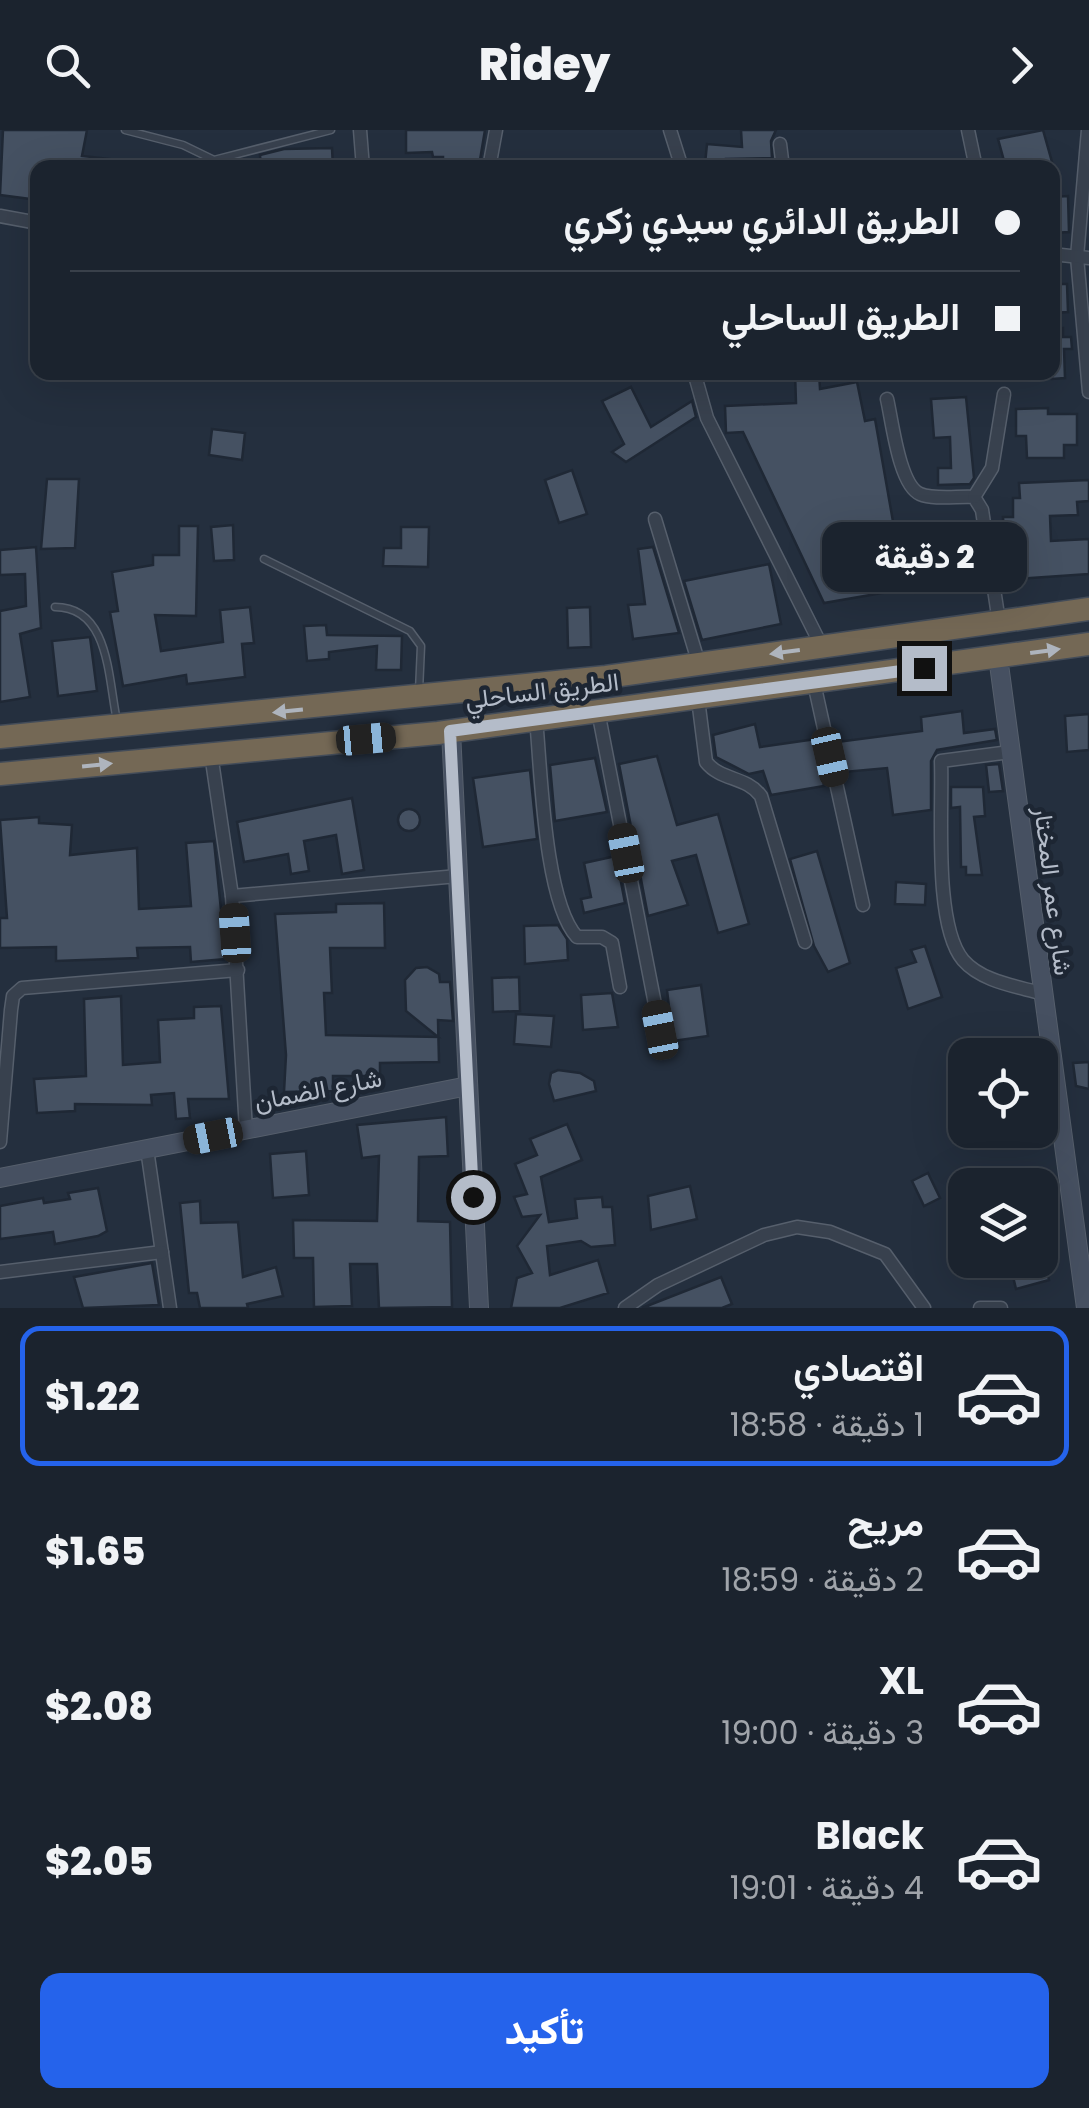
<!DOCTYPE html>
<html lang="ar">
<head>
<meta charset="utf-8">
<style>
	:root { --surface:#1b232e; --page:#242b36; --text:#f1f3f6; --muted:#a0a4aa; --line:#39404a; --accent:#2563eb }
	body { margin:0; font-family:Poppins,Vazirmatn,sans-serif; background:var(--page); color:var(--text); direction:rtl; height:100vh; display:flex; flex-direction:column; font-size:38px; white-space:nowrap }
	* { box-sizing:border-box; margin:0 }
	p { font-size:32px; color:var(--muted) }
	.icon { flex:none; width:55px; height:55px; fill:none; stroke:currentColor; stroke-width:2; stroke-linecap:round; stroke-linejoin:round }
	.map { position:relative; height:1178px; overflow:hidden; direction:ltr }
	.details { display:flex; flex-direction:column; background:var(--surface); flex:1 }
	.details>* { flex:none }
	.top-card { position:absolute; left:30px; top:30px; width:1030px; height:220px; border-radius:20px; box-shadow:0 10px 40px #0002,0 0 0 2px var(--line); direction:rtl; display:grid; align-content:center; height:220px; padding:0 40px; background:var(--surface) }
	.fabs { position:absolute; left:948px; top:908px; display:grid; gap:20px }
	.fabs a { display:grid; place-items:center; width:110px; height:110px; border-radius:20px; background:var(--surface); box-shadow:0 10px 40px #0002,0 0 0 2px var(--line); font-size:50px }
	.end { position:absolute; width:45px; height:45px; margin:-22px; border:12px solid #b4bcc9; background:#111; box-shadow:0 0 0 5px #111 }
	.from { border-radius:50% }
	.bubble { position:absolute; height:70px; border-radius:20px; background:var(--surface); box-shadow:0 10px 40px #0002,0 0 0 2px var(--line); font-size:32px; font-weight:800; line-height:70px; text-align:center; direction:rtl }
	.car { position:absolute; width:30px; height:60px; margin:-30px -15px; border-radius:12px; box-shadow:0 0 8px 2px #0007; background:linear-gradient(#222 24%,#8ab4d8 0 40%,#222 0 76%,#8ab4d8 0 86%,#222 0) }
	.top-card b { display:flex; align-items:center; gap:35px; height:95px; font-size:38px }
	.top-card b+b { border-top:2px solid var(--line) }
	.top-card i { width:25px; height:25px; background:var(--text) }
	ul { padding:18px 0 0; list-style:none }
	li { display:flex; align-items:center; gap:30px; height:140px; margin:0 20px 15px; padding:0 20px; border:5px solid transparent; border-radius:20px }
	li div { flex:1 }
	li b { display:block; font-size:38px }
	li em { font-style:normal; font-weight:800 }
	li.selected { border-color:var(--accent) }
	li>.icon { width:90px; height:90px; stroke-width:1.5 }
	.primary-button { display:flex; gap:20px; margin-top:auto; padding:20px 40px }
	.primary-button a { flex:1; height:115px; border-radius:20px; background:var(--accent); color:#fff; font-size:40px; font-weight:800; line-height:115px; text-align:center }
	header { display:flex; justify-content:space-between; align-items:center; height:130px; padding:0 40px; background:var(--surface); font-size:45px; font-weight:800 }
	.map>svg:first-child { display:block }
	.building { fill:#455162; stroke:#1f2835; stroke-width:2.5 }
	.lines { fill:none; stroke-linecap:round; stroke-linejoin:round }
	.lane-casing { stroke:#565f6c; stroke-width:9 }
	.street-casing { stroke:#565f6c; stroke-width:15 }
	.secondary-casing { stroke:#565f6c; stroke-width:20 }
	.highway-casing { stroke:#434c59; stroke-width:25 }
	.lane { stroke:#38414e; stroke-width:6 }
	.street { stroke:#38414e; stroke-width:12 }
	.secondary { stroke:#465061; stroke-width:18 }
	.highway { stroke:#746855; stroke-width:22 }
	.oneway { fill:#aeb4bd }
	.route { stroke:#b4bcc9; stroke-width:12 }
	.labels { text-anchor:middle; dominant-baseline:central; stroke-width:9; stroke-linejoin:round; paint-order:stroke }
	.street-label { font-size:25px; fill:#b4bcc9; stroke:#1d2633 }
</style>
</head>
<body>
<header><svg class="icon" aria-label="forward" viewBox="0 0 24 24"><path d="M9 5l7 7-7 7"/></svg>Ridey<svg class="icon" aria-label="search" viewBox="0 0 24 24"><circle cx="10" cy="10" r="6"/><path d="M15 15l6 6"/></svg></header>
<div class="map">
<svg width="1089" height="1178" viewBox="0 0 1089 1178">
	<rect width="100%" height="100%" fill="#242f3e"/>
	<!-- building -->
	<g class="building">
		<polygon points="3,0 87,0 82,26 110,29 110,38 38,38 38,70 0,65"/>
		<polygon points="406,0 485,0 479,36 443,38 443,27 433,27 432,22 406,23"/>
		<polygon points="741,0 776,0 771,11 772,28 726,29 726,36 705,34 707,14 742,17"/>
		<polygon points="1043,0 1052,32 1006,38 998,9"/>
		<polygon points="332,18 333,38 261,38 260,25 284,19"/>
		<polygon points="1068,66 1069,102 1052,103 1052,67"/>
		<polygon points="1052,154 1067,154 1068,182 1052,183"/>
		<polygon points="1063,198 1063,207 1071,207 1072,219 1064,219 1065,248 1052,249 1052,199"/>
		<polygon points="795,242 819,242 820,259 857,252 865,291 875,289 898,420 957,418 957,452 904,454 905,459 824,473 743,302 726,303 725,276 796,273"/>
		<polygon points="631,257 651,297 692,271 696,287 626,332 612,322 624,314 602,271"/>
		<polygon points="966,267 974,348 970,354 938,355 938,338 951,338 950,307 934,308 931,269"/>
		<polygon points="1048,278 1048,284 1077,284 1077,315 1064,315 1064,328 1027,328 1026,306 1016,306 1016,279"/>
		<polygon points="212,299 245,303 242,330 209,325"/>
		<polygon points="572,340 587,384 559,393 545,350"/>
		<polygon points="47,349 79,349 75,418 41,419"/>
		<polygon points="1089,350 1089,371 1077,372 1078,385 1050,386 1051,411 1089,409 1089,444 1003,450 1000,433 1021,425 1020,405 1004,405 1003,387 1013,387 1013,368 1020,368 1019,353"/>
		<polygon points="233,395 234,430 214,431 211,397"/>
		<polygon points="179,396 198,396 196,486 155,485 161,521 223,512 220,480 250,477 254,513 242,514 245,547 187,554 186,545 123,556 110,482 118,481 112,442 153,435 153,425 179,425"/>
		<polygon points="401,397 429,397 428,437 383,436 384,418 401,418"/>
		<polygon points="36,417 41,498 20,504 30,567 0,572 0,481 26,476 25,444 0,445 0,420"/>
		<polygon points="653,417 679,503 633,509 628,475 645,474 638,419"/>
		<polygon points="769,434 781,494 702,510 684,451"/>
		<polygon points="590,477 591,517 568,518 567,478"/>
		<polygon points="326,495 327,505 402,506 401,540 376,540 377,516 329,522 329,529 307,531 304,496"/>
		<polygon points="90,507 97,561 58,566 52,511"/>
		<polygon points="962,581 964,603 995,599 997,610 937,620 931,631 931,680 893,685 887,638 844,642 837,612 922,601 921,587"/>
		<polygon points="1089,584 1089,620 1067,622 1065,586"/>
		<polygon points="755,594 760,617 816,609 824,656 771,665 763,641 749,644 716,627 713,605"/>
		<polygon points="657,626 677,695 718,684 749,794 718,803 696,725 672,731 688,775 648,786 619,634"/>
		<polygon points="595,628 607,682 555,691 550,635"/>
		<polygon points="999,634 1003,661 989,662 986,635"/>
		<polygon points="530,640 537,709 483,717 473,648"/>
		<polygon points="951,657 983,657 985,686 974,687 982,745 966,745 966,737 961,737 960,677 951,678"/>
		<polygon points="352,668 364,740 342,744 336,705 304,711 309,741 291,744 288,724 244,732 237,692"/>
		<circle cx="409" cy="690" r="11"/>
		<polygon points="39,687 39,693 72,695 70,725 137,718 139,779 191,776 186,713 214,711 226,829 191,832 190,817 137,818 138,828 56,831 56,817 0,818 0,788 7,788 0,690"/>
		<polygon points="817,721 850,833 828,842 814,816 790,729"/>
		<polygon points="616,726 625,773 584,783 581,769 591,767 584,733"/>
		<polygon points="896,752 926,754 925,775 895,774"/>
		<polygon points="384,773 385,818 330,818 332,863 324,863 326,905 438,907 406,881 405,850 416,838 427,837 439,844 440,852 450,852 453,891 438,890 439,932 380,933 380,946 333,946 333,961 284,962 286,925 275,784 336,782 336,774"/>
		<polygon points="558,795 567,809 568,830 525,834 524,796"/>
		<polygon points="925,816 942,867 908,879 896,838 916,832 911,820"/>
		<polygon points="519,847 520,881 493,882 492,848"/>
		<polygon points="701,855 708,906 673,911 667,860"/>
		<polygon points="612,863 618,897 583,900 581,865"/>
		<polygon points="121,866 123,935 160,932 158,890 194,888 194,877 221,876 229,969 188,969 190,988 176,989 174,963 151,965 152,975 75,974 75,981 37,983 34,949 86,946 84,869"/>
		<polygon points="516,884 554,886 551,917 514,914"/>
		<polygon points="1089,932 1089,959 1076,956 1073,933"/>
		<polygon points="558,940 580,943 594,951 596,961 554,971 549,954 551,943"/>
		<polygon points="446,987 448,1026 419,1027 418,1091 450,1092 452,1177 379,1178 377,1134 350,1134 352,1176 314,1177 313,1128 294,1128 293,1090 377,1091 379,1026 362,1028 357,995"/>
		<polygon points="567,994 582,1030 541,1047 549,1092 577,1088 575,1069 602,1067 603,1077 612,1077 615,1115 591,1117 581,1111 547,1116 550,1145 598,1130 608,1163 560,1178 511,1178 517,1148 532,1143 517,1116 540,1085 522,1087 514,1067 527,1064 515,1034 537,1025 530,1009"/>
		<polygon points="306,1021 309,1065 273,1068 270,1024"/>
		<polygon points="928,1043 940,1068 924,1076 912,1051"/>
		<polygon points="690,1056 697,1089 651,1100 648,1066"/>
		<polygon points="98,1058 107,1101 98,1106 55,1114 53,1102 0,1109 0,1076 43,1068 44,1073 70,1069 68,1063"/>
		<polygon points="200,1071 201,1093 238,1092 243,1147 276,1137 283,1166 247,1174 248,1178 200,1178 197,1163 189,1163 180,1073"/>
		<polygon points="1009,1130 1044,1130 1049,1150 1016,1159"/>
		<polygon points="152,1133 159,1175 83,1178 74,1147"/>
		<polygon points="721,1147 732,1174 722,1178 642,1178"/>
	</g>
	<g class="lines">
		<!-- lane casing -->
		<g class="lane-casing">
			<g id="lane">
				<polyline points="125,0 183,15 214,30 331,0"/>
				<polyline points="264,429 410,501 421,516 419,561"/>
				<path d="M55,477C110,477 108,549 117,591"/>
			</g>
		</g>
		<!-- street casing -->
		<g class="street-casing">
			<g id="street">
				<polyline points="360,0 363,38"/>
				<polyline points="670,0 682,38"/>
				<polyline points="968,0 976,38"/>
				<polyline points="1088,0 1077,127 1089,262"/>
				<polyline points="780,14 783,38"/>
				<polyline points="489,38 496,0"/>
				<polyline points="0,86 38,93"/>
				<polyline points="1052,124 1089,128"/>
				<polyline points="694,242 707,288 822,517"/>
				<path d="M887,269C892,290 899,355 920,364C934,370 958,366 974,367L982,380L999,492"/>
				<polyline points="974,367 992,338 1004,264"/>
				<polyline points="655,389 699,534"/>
				<polyline points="814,553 863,775"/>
				<path d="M698,569L706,632C721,651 746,646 761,666L805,812"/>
				<polyline points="598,581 660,900"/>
				<path d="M536,589C541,639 544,771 577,807H602L612,813L620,857"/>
				<path d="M1010,622L941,631C943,678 933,794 963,830C981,851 1015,856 1040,863"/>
				<polyline points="211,624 232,766 246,1000"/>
				<polyline points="232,766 458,746"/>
				<polyline points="0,1012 11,880 13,866 22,858 238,840"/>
				<polyline points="147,1019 170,1178"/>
				<polyline points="0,1142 162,1122"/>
				<polyline points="625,1178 658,1155 764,1105 797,1097 830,1102 885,1124 924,1178"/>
				<polyline points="980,1178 1001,1178"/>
			</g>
		</g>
		<!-- secondary casing -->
		<g class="secondary-casing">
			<g id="secondary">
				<polyline points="998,527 1086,1178"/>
				<polyline points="451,601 479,1178"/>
				<polyline points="0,1048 468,956"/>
			</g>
		</g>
		<!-- highway casing -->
		<g class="highway-casing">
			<g id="highway">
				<polyline points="0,607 606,547 1089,479"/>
				<polyline points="0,644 438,603 1089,514"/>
			</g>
		</g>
		<!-- lane -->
		<use href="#lane" class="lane"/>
		<!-- street -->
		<use href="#street" class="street"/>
		<!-- secondary -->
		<use href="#secondary" class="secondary"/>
		<!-- highway -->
		<use href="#highway" class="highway"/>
	</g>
	<!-- one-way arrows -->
	<defs><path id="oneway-solid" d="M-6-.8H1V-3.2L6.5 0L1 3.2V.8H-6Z" transform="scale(2.5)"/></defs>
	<g class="oneway">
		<use href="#oneway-solid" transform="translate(1045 521) rotate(-8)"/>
		<use href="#oneway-solid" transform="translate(785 522) rotate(172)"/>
		<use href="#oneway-solid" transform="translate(288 581) rotate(174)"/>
		<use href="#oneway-solid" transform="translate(97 635) rotate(-6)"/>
	</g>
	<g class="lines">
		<!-- route -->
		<polyline class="route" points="473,1067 450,601 924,538"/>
	</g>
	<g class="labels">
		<!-- street labels -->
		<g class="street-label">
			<text transform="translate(542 561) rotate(-7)">الطريق الساحلي</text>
			<text transform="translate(1053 761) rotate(83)">شارع عمر المختار</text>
			<text transform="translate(318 960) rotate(-11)">شارع الضمان</text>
		</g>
	</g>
</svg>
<div class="fabs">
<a><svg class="icon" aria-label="locate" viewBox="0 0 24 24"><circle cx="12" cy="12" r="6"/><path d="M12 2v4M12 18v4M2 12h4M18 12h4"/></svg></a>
<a><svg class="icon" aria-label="layers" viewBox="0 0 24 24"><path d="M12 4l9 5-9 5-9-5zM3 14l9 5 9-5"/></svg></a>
</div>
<i class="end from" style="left:473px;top:1067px"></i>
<i class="end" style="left:924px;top:538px"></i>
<div class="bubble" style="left:822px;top:392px;width:205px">2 دقيقة</div>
<i class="car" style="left:366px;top:609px;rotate:85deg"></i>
<i class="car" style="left:830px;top:627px;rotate:167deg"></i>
<i class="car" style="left:626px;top:723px;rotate:349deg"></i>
<i class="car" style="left:235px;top:803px;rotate:356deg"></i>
<i class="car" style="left:660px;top:900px;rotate:349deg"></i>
<i class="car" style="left:213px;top:1006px;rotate:259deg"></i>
<div class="top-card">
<b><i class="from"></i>الطريق الدائري سيدي زكري</b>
<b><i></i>الطريق الساحلي</b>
</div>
</div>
<section class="details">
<ul>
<li class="selected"><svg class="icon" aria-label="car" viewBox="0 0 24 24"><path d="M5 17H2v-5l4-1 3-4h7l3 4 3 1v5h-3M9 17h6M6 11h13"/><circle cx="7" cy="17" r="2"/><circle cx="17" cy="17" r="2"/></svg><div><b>اقتصادي</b><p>1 دقيقة · 18:58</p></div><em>$1.22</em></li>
<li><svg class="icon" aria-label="car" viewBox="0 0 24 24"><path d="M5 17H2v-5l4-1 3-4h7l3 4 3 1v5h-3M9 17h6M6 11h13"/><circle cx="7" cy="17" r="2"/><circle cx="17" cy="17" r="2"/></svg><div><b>مريح</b><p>2 دقيقة · 18:59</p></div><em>$1.65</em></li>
<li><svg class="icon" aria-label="car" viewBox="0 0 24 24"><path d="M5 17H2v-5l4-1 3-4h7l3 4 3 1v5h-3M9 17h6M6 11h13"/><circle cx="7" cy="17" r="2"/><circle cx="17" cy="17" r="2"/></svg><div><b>XL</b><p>3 دقيقة · 19:00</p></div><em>$2.08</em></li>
<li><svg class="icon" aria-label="car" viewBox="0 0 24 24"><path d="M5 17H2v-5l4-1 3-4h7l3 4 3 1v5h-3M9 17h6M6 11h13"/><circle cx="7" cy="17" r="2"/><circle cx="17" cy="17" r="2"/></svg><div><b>Black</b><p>4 دقيقة · 19:01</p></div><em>$2.05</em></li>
</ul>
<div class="primary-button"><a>تأكيد</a></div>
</section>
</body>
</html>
